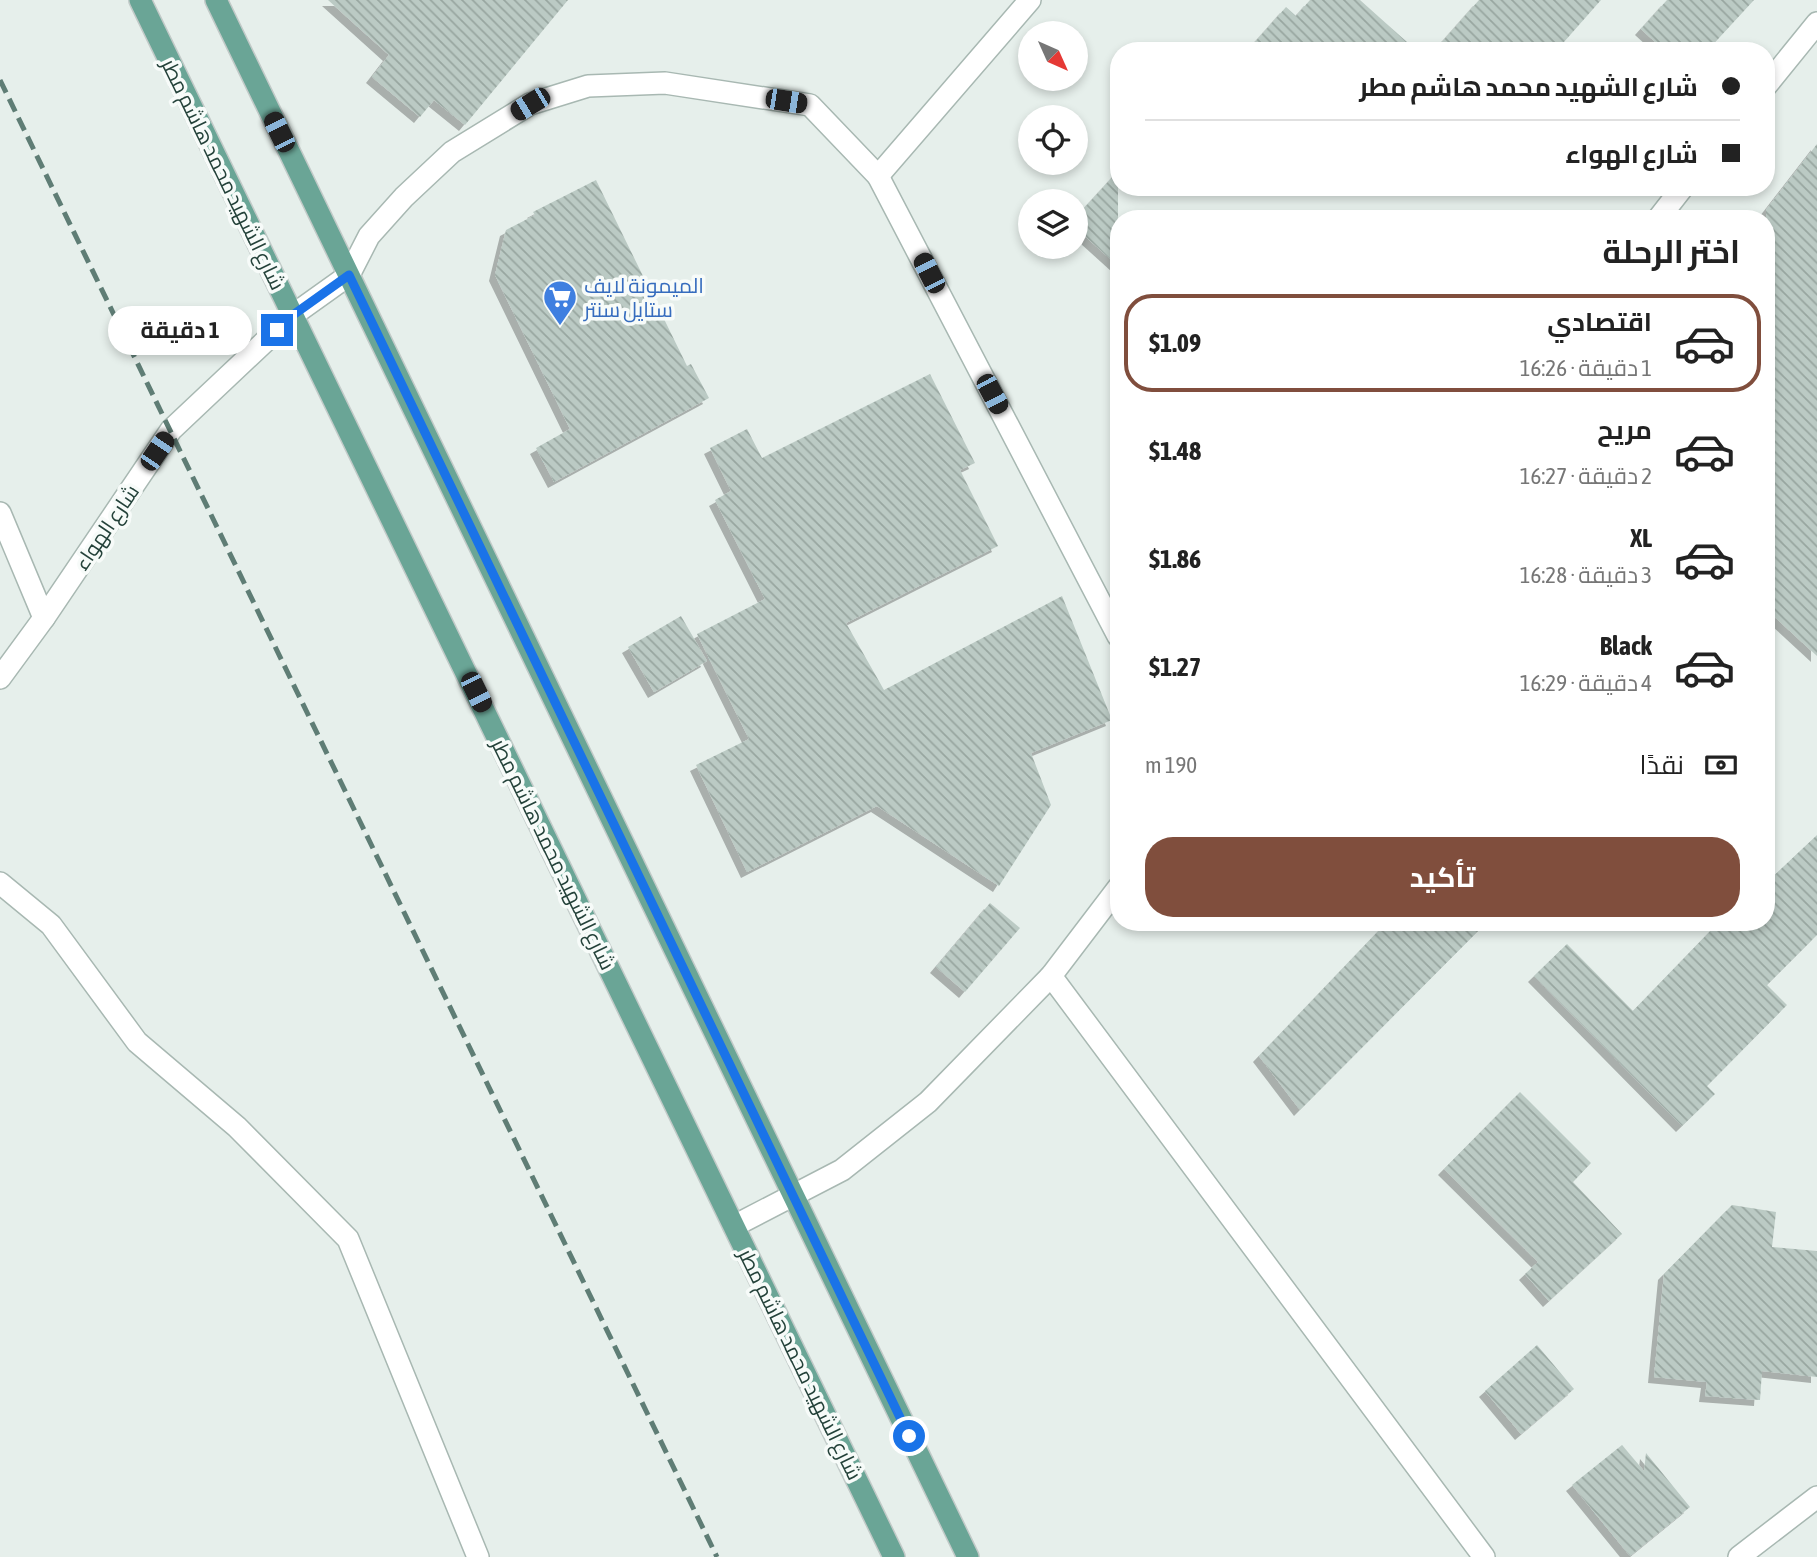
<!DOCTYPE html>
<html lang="ar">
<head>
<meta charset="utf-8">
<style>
	:root { --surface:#fff; --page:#f2f2f2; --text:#222; --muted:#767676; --line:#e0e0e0; --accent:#804e3d }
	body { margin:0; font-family:"Asap Condensed",Cairo,sans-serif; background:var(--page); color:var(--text); direction:rtl; height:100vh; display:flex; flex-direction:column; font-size:26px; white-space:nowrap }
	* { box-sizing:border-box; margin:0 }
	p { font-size:23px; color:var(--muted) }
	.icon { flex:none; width:38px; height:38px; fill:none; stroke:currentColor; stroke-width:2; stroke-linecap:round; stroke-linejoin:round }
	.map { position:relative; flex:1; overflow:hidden; direction:ltr }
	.side { position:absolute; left:1110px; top:210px; width:665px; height:721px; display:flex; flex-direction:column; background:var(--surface); border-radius:28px; box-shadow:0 4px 10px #0003; direction:rtl }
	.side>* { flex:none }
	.banner { position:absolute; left:1110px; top:42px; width:665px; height:154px; border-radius:28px; box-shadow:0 4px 10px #0003; direction:rtl; display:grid; align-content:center; height:154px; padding:0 35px; background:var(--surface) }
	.needle { width:46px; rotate:135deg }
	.fabs { position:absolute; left:1018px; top:21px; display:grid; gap:14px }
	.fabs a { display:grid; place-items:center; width:70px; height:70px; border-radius:50%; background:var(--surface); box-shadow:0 4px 10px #0003; font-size:35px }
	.end { position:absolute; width:32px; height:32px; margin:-16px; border:9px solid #1a73e8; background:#fff; box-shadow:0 0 0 4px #fff }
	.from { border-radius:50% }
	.bubble { position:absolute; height:49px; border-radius:24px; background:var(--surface); box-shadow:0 4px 10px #0003; font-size:23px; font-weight:700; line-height:49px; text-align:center; direction:rtl }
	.car { position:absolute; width:21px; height:42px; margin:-21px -10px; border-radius:9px; box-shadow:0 0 5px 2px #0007; background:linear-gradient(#222 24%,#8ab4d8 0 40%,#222 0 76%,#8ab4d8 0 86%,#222 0) }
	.banner b { display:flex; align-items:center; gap:24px; height:66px; font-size:26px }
	.banner b+b { border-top:2px solid var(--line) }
	.banner i { width:18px; height:18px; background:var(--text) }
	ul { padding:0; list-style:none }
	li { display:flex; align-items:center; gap:21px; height:98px; margin:0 14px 10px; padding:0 21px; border:4px solid transparent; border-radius:28px }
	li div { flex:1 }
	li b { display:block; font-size:26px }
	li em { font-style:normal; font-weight:700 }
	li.current { border-color:var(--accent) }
	li>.icon { width:63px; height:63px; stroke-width:1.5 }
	h2 { padding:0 35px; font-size:32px; line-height:84px }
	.pay { display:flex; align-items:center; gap:18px; height:77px; padding:0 35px; font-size:26px }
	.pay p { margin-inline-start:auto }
	.button { display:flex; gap:14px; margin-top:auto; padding:14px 35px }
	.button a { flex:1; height:80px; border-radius:28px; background:var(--accent); color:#fff; font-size:28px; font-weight:700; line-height:80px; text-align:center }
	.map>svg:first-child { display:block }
	.building { fill:url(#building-back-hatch); filter:url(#shadow) }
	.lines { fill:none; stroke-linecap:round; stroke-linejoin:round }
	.service-casing { stroke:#a8b8b2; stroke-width:24 }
	.minor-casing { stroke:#a8b8b2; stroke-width:24 }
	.tertiary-casing { stroke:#a8b8b2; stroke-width:24 }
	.primary-casing { stroke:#c2cac8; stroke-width:24 }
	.service { stroke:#fff; stroke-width:21 }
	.minor { stroke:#fff; stroke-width:21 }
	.tertiary { stroke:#fff; stroke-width:21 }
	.primary { stroke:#6aa596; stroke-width:21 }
	.rail { stroke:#5f7d75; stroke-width:5; stroke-dasharray:14 7; stroke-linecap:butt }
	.route { stroke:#1a73e8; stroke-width:9 }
	.labels { text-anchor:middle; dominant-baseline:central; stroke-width:7; stroke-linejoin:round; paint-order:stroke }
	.street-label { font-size:21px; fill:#24423a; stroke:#f7fbf9 }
	.shop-label { font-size:21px; fill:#366cbe; stroke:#f7fbf9; text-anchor:start }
</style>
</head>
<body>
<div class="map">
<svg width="1817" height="1557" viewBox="0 0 1817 1557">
	<defs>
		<pattern id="building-back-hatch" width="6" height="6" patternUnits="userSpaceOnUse" patternTransform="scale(1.75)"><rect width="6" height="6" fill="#bbcac4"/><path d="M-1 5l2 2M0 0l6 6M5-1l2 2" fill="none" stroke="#98a6a0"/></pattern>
		<filter id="shadow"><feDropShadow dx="-6" dy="6" stdDeviation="0" flood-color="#0004"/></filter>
	</defs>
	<rect width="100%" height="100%" fill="#e6efeb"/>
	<!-- building -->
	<g class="building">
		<polygon points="328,0 568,0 465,125 434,100 420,117 372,77 389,55"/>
		<polygon points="1310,0 1360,0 1417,51 1247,51 1286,7 1296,16"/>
		<polygon points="1479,0 1601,0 1556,51 1434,51"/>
		<polygon points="1667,0 1754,0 1707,51 1665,51 1641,29"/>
		<polygon points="1817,144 1817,656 1766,609 1766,210"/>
		<polygon points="1118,171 1118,266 1076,228 1076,217"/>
		<polygon points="596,180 687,366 691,364 709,398 554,482 536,448 570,429 495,275 506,230 535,215 533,212"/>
		<polygon points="930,374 975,463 960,470 998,546 846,623 884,690 1062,596 1112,720 1031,753 1051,805 999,886 877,806 747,872 696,765 749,739 697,634 765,599 715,500 731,491 710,448 747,429 762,458"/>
		<polygon points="681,616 707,661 654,692 628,647"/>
		<polygon points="1817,835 1817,935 1767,985 1787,1005 1707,1086 1715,1094 1682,1126 1534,976 1567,944 1633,1011 1719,922 1766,922 1766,883"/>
		<polygon points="990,903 1020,928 965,992 936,967"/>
		<polygon points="1387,922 1487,922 1300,1110 1259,1056"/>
		<polygon points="1520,1092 1591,1163 1573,1182 1622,1234 1549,1301 1525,1274 1538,1262 1444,1169"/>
		<polygon points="1732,1205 1776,1212 1772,1247 1817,1251 1817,1377 1762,1371 1760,1400 1705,1396 1707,1382 1654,1377 1664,1274"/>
		<polygon points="1537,1345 1574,1389 1521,1434 1485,1391"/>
		<polygon points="1622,1445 1644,1471 1646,1453 1690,1507 1630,1556 1572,1485"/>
	</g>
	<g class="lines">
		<!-- service casing -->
		<g class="service-casing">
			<g id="service">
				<polyline points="0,513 44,618"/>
				<polyline points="0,883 51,925 137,1042 237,1127 348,1239 478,1557"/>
			</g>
		</g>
		<!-- minor casing -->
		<g class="minor-casing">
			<g id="minor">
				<polyline points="1766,86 1817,23"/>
				<polyline points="878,176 1118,636"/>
				<polyline points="1658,219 1683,187"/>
				<polyline points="349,275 369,236 404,197 452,152 530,104 588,86 665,83 810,105 878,176 1030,0"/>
				<polyline points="1051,976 1484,1557"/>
				<polyline points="734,1226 842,1170 928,1102 1051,976 1118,888"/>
				<polyline points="1739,1557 1817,1497"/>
			</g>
		</g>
		<!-- tertiary casing -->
		<g class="tertiary-casing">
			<polyline id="tertiary" points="0,678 44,618 171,430 293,315 349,275"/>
		</g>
		<!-- primary casing -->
		<g class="primary-casing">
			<g id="primary">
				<polyline points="140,0 894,1557"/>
				<polyline points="216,0 968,1557"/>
			</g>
		</g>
		<!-- service -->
		<use href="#service" class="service"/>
		<!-- minor -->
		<use href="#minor" class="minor"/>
		<!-- tertiary -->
		<use href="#tertiary" class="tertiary"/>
		<!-- primary -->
		<use href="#primary" class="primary"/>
		<!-- rail -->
		<polyline class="rail" points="0,80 717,1557"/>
	</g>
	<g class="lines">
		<!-- route -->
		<polyline class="route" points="277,330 293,315 349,275 909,1436"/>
	</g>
	<!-- icons -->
	<defs>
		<g id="supermarket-pin" transform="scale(1.75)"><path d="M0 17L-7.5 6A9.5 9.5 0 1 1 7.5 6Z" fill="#3f7fe0" stroke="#f7fbf9"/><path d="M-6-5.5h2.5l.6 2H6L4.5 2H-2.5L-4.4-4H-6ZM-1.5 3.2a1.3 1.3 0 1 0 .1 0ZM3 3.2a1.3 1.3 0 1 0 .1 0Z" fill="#fff"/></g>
	</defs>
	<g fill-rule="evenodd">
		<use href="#supermarket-pin" x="560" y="297"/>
	</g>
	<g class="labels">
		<!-- street labels -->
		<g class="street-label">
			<text transform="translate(224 174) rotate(64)">شارع الشهيد محمد هاشم مطر</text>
			<text transform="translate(106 527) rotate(-56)">شارع الهواء</text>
			<text transform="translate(554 854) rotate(64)">شارع الشهيد محمد هاشم مطر</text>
			<text transform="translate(801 1364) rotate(64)">شارع الشهيد محمد هاشم مطر</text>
		</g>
		<!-- shop labels -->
		<g class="shop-label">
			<text x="584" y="285">الميمونة لايف<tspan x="584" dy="24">ستايل سنتر</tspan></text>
		</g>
	</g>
</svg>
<div class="fabs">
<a><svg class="needle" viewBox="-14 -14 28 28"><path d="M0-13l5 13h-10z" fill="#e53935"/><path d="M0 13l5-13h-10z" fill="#767676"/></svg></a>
<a><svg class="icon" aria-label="locate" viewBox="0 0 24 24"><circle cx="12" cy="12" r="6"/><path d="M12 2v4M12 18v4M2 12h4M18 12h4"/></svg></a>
<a><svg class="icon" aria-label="layers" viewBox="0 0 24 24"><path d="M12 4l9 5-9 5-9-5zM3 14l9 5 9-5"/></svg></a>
</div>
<i class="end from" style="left:909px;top:1436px"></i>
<i class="end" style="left:277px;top:330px"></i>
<div class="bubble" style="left:108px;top:306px;width:144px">1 دقيقة</div>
<i class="car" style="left:786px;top:101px;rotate:99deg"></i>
<i class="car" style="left:530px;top:104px;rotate:239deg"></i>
<i class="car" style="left:279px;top:132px;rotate:334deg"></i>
<i class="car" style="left:929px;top:273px;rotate:333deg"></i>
<i class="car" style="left:992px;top:394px;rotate:152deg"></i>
<i class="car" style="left:157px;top:451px;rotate:34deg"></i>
<i class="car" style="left:476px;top:692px;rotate:154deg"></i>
<div class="banner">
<b><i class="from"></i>شارع الشهيد محمد هاشم مطر</b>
<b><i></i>شارع الهواء</b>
</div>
<section class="side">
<h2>اختر الرحلة</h2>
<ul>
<li class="current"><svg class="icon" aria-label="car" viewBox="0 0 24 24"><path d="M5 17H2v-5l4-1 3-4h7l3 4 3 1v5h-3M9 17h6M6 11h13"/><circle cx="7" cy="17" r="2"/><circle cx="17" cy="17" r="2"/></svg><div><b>اقتصادي</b><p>1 دقيقة · 16:26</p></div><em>$1.09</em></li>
<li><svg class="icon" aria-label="car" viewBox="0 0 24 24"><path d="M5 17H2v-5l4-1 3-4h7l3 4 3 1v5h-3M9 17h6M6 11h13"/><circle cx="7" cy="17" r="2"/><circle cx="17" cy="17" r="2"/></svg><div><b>مريح</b><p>2 دقيقة · 16:27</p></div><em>$1.48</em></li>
<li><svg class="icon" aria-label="car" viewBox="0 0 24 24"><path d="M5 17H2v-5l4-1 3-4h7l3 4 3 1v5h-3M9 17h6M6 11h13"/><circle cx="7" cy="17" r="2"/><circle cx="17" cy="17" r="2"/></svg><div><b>XL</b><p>3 دقيقة · 16:28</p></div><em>$1.86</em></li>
<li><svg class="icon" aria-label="car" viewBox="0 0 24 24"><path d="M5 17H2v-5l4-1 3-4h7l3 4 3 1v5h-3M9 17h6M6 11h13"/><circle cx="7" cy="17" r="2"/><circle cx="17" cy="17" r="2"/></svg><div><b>Black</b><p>4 دقيقة · 16:29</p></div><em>$1.27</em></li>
</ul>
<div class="pay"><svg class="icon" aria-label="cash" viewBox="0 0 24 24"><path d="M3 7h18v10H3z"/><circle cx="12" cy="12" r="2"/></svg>نقدًا<p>190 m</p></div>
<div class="button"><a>تأكيد</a></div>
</section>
</div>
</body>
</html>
